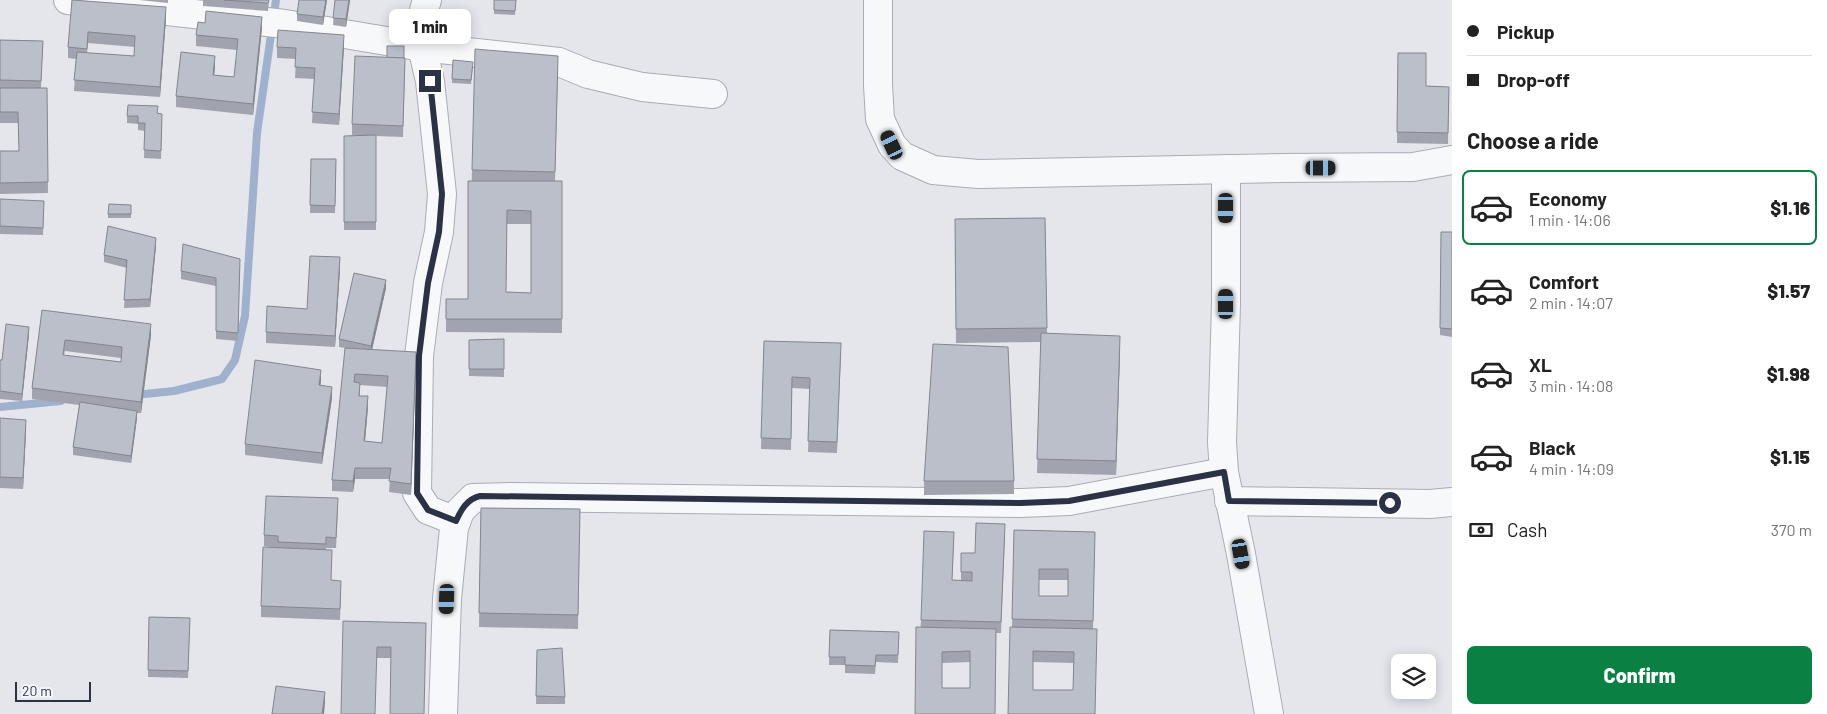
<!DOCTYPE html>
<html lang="en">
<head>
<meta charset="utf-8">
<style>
	:root { --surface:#fff; --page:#f2f2f2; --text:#222; --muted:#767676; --line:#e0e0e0; --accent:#0b8043 }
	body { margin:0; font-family:Barlow,sans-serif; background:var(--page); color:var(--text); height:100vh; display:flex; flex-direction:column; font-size:19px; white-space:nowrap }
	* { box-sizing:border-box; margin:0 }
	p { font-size:16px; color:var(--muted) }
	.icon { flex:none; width:28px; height:28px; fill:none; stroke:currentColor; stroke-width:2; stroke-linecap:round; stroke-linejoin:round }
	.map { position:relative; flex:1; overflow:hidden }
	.drawer { display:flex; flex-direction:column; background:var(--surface); width:375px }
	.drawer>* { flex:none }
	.top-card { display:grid; align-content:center; height:110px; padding:0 15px; background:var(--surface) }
	.tools { position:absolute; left:1391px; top:654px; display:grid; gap:10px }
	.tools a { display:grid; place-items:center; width:45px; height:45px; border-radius:8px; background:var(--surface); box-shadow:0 2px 12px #0003; font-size:25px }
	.scale { position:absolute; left:15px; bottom:12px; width:76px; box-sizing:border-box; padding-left:5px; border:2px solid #2b3245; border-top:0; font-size:14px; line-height:18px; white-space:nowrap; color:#2b3245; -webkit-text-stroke:4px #f4f5f9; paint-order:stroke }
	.end { position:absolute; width:22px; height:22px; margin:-11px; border:6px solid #2b3245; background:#fff; box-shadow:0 0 0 2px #fff }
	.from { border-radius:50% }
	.bubble { position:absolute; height:35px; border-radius:8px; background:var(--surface); box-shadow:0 2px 12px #0003; font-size:16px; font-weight:800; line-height:35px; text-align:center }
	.car { position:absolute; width:15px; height:30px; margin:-15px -8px; border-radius:6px; box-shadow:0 0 4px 1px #0007; background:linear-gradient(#222 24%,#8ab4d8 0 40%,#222 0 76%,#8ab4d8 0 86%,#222 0) }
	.top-card b { display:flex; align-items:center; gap:18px; height:48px; font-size:19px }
	.top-card b+b { border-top:1px solid var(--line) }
	.top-card i { width:12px; height:12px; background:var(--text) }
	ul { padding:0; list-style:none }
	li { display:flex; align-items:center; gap:15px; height:75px; margin:0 10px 8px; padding:0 5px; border:2px solid transparent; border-radius:8px }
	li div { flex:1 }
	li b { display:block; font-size:19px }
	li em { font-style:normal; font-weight:800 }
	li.on { border-color:var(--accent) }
	li>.icon { width:45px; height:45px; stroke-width:1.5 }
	h2 { padding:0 15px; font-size:22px; line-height:60px }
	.pay { display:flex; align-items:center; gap:12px; height:55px; padding:0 15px; font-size:19px }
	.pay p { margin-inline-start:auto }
	.cta { display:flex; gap:10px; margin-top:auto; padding:10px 15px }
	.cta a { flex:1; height:58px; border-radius:8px; background:var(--accent); color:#fff; font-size:20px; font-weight:800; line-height:58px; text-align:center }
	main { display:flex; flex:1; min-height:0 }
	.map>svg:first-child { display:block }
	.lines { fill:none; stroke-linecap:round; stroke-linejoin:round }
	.stream { stroke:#9fb1cc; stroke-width:8 }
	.minor-casing { stroke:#a9acb7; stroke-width:30 }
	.minor { stroke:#f7f8fa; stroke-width:28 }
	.wall { fill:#a1a4ae; fill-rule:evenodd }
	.shaded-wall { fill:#83868d }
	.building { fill:#bbbfca; stroke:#83868d; fill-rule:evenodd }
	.route { stroke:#2b3245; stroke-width:6 }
</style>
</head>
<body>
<main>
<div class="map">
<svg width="1452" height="714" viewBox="0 0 1452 714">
	<rect width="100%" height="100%" fill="#e4e6ec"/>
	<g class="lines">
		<!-- stream -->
		<g class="stream">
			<polyline points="135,395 174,391 222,379 235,360 245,316 257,133 276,0"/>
			<polyline points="0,407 61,401"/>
		</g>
		<!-- minor casing -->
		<g class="minor-casing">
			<g id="minor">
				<polyline points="68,0 285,24 422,47 559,62 588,74 642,87 713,94"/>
				<polyline points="427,0 424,10 422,47 430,81 442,194 439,232 428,283 419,356 417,493 428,510 456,521"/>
				<polyline points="878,0 878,85 880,119 892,145 902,156 933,170 978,174 1284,168 1413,167 1452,160"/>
				<polyline points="1226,169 1226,304 1222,442 1224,472 1241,554 1269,714"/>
				<polyline points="1229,501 1430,504 1452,502"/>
				<polyline points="443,714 447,599 454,528 460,511 473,498 512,497 1021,503 1069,501 1224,472"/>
			</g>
		</g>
		<!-- minor -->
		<use href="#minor" class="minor"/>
	</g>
	<!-- wall -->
	<g class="wall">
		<path d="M72,0L166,18L160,97L74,91L76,59L68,58V47ZM88,43L135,47L134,56L87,53Z"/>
		<polygon points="139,0 168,0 168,3"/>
		<polygon points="203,0 269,0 268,11 203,6"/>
		<polygon points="299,0 327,0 323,25 297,21 297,14"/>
		<polygon points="335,0 350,0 346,27 333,25"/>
		<polygon points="494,0 516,0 515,15 494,14"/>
		<polygon points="457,14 455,39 437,37 437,34"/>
		<polygon points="262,28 253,115 176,107 176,96 215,67 214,75 234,77 237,50 196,46 196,35"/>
		<polygon points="0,40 43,41 41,88 47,88 48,193 0,194 0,151 19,151 18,123 0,123 0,88 16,88 0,88"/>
		<polygon points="344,46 339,125 312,123 314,79 295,78 296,59 277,58 277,47"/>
		<polygon points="1398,53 1426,86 1449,87 1448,144 1397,143"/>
		<polygon points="404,58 405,69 403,137 376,136 376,230 344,230 344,136 364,135 352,135 352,124"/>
		<polygon points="453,60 473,66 471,84 452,83"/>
		<path d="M558,70L555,181H562V333L446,332V299H468L472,170ZM507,224H531V293L506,292Z"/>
		<polygon points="158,113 162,114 161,159 144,158 145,131 138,130 138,124 127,123 127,116"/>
		<polygon points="311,159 336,159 335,213 310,213"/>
		<polygon points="0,199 44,208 43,235 0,234"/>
		<polygon points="131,205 131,218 108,218 108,214"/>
		<polygon points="1045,218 1047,333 1120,350 1116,475 1037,473 1041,342 956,343 955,219"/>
		<polygon points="1441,232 1452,232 1452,337 1440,335"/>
		<polygon points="156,246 150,307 124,308 127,268 104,262 104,255"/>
		<polygon points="240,259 238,341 216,339 216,286 181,279 181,271"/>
		<polygon points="340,268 335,347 266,343 266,332 307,309"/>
		<path d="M386,288L372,350L416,363L411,495L389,492L390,479H355L353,492L332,491V480L345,348L339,347V339ZM360,385L387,387L382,443L365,441L368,407L360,396Z"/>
		<path d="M42,310L151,335L141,413H137V418L131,463L73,455V447L79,405L32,399V388ZM65,351L121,358V362L64,355Z"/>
		<polygon points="29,334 22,401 0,399 0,360 2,360"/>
		<polygon points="504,339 504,377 469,376 469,340"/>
		<polygon points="764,341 841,354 837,453 808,452 810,389 792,388 791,450 761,449"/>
		<polygon points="321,381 320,385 332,398 322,464 245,455 245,444"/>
		<polygon points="0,418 26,431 23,489 0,488"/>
		<polygon points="924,481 1014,481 1014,494 924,495"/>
		<polygon points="481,508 580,509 578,629 479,627"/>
		<polygon points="338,509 336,548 326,548 326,550 331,580 341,592 340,620 261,617 261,606 278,548 264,546 264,535"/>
		<path d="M1014,530L1095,532L1093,629L1095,714H1008L1012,627ZM1039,580H1068V596H1039ZM1033,662L1073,663V690H1033Z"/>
		<path d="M1005,535L1001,633H996L995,714H915L921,620L954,543L952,580H961V553H975ZM970,662V688H942V663Z"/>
		<polygon points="149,617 190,618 188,678 148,677"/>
		<polygon points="343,621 426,623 391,658 377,658"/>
		<polygon points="830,630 899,632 898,663 876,662 875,674 845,673 845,665 829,665"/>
		<polygon points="537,650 565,697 565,704 536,704"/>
	</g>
	<!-- shaded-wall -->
	<g class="shaded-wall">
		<polygon points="326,0 327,0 323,25 323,17"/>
		<polygon points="349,0 350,0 346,27 346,19"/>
		<polygon points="166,7 166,18 160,97 160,87"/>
		<polygon points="262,17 262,28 253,115 253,104"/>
		<polygon points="344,35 344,46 339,125 339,114"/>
		<polygon points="215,56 215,67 213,86 213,75"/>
		<polygon points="156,238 156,246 150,307 150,299"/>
		<polygon points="340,257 340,268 335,347 335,336"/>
		<polygon points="386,280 386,288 371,354 371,346"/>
		<polygon points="151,324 151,335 141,413 141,402"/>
		<polygon points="29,327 29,334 22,401 22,394"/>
		<polygon points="1120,336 1120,350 1116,475 1116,461"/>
		<polygon points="416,352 416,363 411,495 411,484"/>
		<polygon points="321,370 321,381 319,396 319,385"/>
		<polygon points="332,387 332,398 322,464 322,453"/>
		<polygon points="368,396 368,407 364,452 364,441"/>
		<polygon points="137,411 137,418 131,463 131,456"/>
		<polygon points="26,420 26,431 23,489 23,478"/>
		<polygon points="355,468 355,479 353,492 353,481"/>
		<polygon points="325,692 325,703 324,714 322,714"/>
	</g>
	<!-- building -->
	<g class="building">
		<polygon points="72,0 166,7 160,87 74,80 77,52 134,56 135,36 88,32 87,49 68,47"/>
		<polygon points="224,0 269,0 268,3"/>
		<polygon points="299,0 326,0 323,17 297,14"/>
		<polygon points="335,0 349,0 346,19 333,18"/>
		<polygon points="494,0 516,0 515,11 494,10"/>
		<polygon points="206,11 262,17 253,104 176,96 181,52 215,56 213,75 234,77 238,39 196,35 198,22 205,23"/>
		<polygon points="439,12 457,14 455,35 437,34"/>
		<polygon points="278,30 344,35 339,114 312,112 315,68 295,67 296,48 277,47"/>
		<polygon points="0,40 43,41 41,81 0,80"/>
		<rect x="387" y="46" width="17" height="12"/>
		<polygon points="475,49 558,56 555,172 472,170"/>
		<polygon points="1398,53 1426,53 1426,86 1449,87 1448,133 1397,132"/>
		<polygon points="355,56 405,58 403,126 352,124"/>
		<polygon points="453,60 473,62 471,80 452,79"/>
		<polygon points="0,88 47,88 48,182 0,183 0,151 19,151 18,112 0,112"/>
		<polygon points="128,105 158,106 157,113 162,114 161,151 144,150 145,123 138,123 138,116 127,116"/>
		<polygon points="376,135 376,222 344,222 344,136"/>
		<polygon points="311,159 336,159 335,206 310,205"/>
		<path d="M468,181H562V319H446V299H468ZM507,210L531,211V293L506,292Z"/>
		<polygon points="0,199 44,201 43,228 0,226"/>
		<polygon points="109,204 131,205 131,214 108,214"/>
		<polygon points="1045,218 1047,328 956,329 955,219"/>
		<polygon points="108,226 156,238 150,299 124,300 127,260 104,255"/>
		<polygon points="1441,232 1452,232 1452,329 1440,328"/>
		<polygon points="183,244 240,259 238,333 216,331 216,278 181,271"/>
		<polygon points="310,256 340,257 335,336 266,332 267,306 307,309"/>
		<polygon points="354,273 386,280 371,346 339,339"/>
		<path d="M42,310L151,324L141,402L32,388ZM65,340L122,347L121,362L63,355Z"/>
		<polygon points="6,324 29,327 22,394 0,391 0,360 2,360"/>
		<polygon points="1041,333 1120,336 1116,461 1037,459"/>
		<polygon points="504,339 504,369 469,369 469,340"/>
		<polygon points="764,341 841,343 837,442 808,441 810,378 792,377 791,439 761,438"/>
		<polygon points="933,344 1008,347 1014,481 924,481"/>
		<path d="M345,348L416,352L411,484L389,481L391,468H355L353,481L332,480ZM355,374L388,376L382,443L364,441L368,396H359L360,383L354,382Z"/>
		<polygon points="255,360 321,370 319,385 332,387 322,453 245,444"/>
		<polygon points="80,402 137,411 131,456 73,447"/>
		<polygon points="0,418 26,420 23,478 0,477"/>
		<polygon points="266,496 338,498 336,538 326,537 326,544 278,542 278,536 264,535"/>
		<polygon points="481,508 580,509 578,615 479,613"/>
		<polygon points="976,523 1005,524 1001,622 921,620 924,531 954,532 952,580 972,581 972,572 961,572 961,553 975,553"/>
		<path d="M1014,530L1095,532L1093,621L1012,619ZM1039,569H1068V596H1039Z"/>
		<polygon points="263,547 332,550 331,580 341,581 340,609 261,606"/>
		<polygon points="149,617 190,618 188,671 148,670"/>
		<polygon points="343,621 426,623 424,714 390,714 391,647 377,647 375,714 341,714"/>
		<path d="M916,627L996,629L995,714H915ZM970,651V688H942V652Z"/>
		<path d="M1010,627L1097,629L1095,714H1008ZM1033,651L1074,652L1073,690H1033Z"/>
		<polygon points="830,630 899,632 898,655 876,655 875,666 845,665 845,657 829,657"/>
		<polygon points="562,648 565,697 536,696 537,650"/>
		<polygon points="276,686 325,692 322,714 272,714"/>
	</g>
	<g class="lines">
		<!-- route -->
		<path class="route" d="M430,81L442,194L439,232L428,283L419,356L417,493L428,510L456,521C461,510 467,499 480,496L1021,503L1069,501L1224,472L1229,501L1390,503"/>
	</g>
</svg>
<div class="tools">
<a><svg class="icon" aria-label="layers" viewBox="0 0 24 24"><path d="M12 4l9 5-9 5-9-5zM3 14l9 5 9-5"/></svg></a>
</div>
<div class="scale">20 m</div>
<i class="end from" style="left:1390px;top:503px"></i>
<i class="end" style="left:430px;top:81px"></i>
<div class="bubble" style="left:389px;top:9px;width:82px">1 min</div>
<i class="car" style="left:892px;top:145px;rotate:335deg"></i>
<i class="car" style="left:1321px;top:168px;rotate:90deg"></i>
<i class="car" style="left:1226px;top:208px;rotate:180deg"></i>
<i class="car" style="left:1226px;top:304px;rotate:0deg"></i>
<i class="car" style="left:1241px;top:554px;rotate:170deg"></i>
<i class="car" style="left:447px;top:599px;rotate:182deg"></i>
</div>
<section class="drawer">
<div class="top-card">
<b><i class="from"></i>Pickup</b>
<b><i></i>Drop-off</b>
</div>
<h2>Choose a ride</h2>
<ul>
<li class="on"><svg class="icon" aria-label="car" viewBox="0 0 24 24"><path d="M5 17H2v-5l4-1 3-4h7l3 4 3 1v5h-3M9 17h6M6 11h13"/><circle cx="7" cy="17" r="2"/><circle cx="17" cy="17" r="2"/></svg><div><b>Economy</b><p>1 min · 14:06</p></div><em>$1.16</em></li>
<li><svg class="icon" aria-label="car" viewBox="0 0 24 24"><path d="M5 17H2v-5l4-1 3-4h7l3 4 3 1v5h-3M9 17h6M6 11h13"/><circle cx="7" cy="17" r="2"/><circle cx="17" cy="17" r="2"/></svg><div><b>Comfort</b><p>2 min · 14:07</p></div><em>$1.57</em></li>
<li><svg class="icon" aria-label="car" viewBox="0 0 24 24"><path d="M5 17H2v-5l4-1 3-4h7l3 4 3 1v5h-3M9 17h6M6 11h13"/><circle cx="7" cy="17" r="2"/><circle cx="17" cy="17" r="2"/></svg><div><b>XL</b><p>3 min · 14:08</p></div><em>$1.98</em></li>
<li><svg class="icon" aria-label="car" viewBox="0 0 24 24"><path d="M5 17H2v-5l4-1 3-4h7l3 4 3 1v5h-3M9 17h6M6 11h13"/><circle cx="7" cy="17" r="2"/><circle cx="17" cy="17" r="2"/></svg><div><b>Black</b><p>4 min · 14:09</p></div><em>$1.15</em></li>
</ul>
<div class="pay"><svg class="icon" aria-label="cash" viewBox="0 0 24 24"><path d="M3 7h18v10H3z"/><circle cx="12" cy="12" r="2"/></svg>Cash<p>370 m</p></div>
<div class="cta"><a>Confirm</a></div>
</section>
</main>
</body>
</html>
